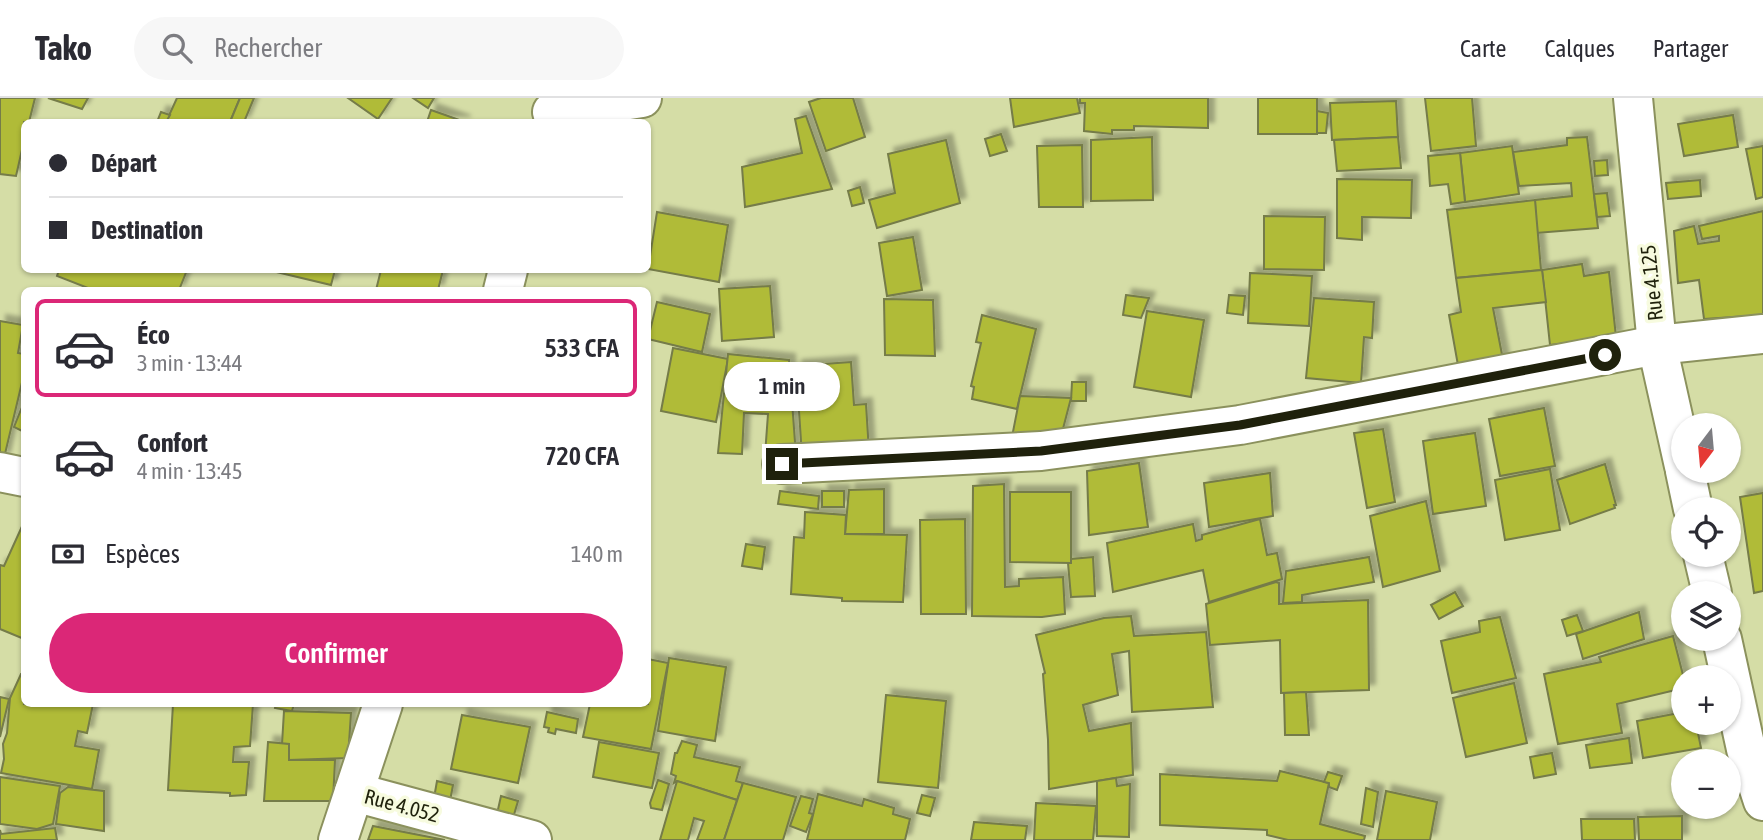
<!DOCTYPE html>
<html lang="fr">
<head>
<meta charset="utf-8">
<style>
	:root { --surface:#fff; --page:#f7f7f7; --text:#2b2b33; --muted:#7c7c81; --line:#e1e1e2; --accent:#db2777 }
	body { margin:0; font-family:"Asap Condensed",sans-serif; background:var(--page); color:var(--text); height:100vh; display:flex; flex-direction:column; font-size:26px; white-space:nowrap }
	* { box-sizing:border-box; margin:0 }
	p { font-size:23px; color:var(--muted) }
	.icon { flex:none; width:38px; height:38px; fill:none; stroke:currentColor; stroke-width:2; stroke-linecap:round; stroke-linejoin:round }
	.map { position:relative; flex:1; overflow:hidden }
	.side { position:absolute; left:21px; top:189px; width:630px; height:420px; display:flex; flex-direction:column; background:var(--surface); border-radius:10px; box-shadow:0 2px 5px #0004 }
	.side>* { flex:none }
	.banner { position:absolute; left:21px; top:21px; width:630px; height:154px; border-radius:10px; box-shadow:0 2px 5px #0004; display:grid; align-content:center; height:154px; padding:0 28px; background:var(--surface) }
	.needle { width:46px; rotate:196deg }
	.buttons { position:absolute; left:1671px; top:315px; display:grid; gap:14px }
	.buttons a { display:grid; place-items:center; width:70px; height:70px; border-radius:50%; background:var(--surface); box-shadow:0 2px 5px #0004; font-size:35px }
	.end { position:absolute; width:32px; height:32px; margin:-16px; border:9px solid #1f210c; background:#fff; box-shadow:0 0 0 4px #fff }
	.from { border-radius:50% }
	.bubble { position:absolute; height:49px; border-radius:24px; background:var(--surface); box-shadow:0 2px 5px #0004; font-size:23px; font-weight:600; line-height:49px; text-align:center }
	.banner b { display:flex; align-items:center; gap:24px; height:66px; font-size:26px }
	.banner b+b { border-top:2px solid var(--line) }
	.banner i { width:18px; height:18px; background:var(--text) }
	ul { padding:12px 0 0; list-style:none }
	li { display:flex; align-items:center; gap:21px; height:98px; margin:0 14px 10px; padding:0 14px; border:4px solid transparent; border-radius:10px }
	li div { flex:1 }
	li b { display:block; font-size:26px }
	li em { font-style:normal; font-weight:600 }
	li.on { border-color:var(--accent) }
	li>.icon { width:63px; height:63px; stroke-width:1.5 }
	.pay { display:flex; align-items:center; gap:18px; height:77px; padding:0 28px; font-size:26px }
	.pay p { margin-inline-start:auto }
	.cta { display:flex; gap:14px; margin-top:auto; padding:14px 28px }
	.cta a { flex:1; height:80px; border-radius:42px; background:var(--accent); color:#fff; font-size:28px; font-weight:600; line-height:80px; text-align:center }
	header { display:flex; align-items:center; gap:42px; box-sizing:border-box; height:98px; padding:0 35px; background:var(--surface); border-bottom:2px solid var(--line) }
	header strong { font-size:33px }
	nav { display:flex; gap:38px; margin-inline-start:auto; font-size:24px }
	.search { width:490px; height:63px; background:var(--page); display:flex; align-items:center; gap:18px; box-sizing:border-box; padding:0 24px; border-radius:38px; color:var(--muted); font-size:26px }
	.map>svg:first-child { display:block }
	.building { fill:#b0bb39; stroke:#757b48; stroke-width:2; filter:url(#shadow) }
	.lines { fill:none; stroke-linecap:round; stroke-linejoin:round }
	.minor-casing { stroke:#8b915d; stroke-width:42 }
	.minor { stroke:#fff; stroke-width:38 }
	.route { stroke:#1f210c; stroke-width:9 }
	.labels { text-anchor:middle; dominant-baseline:central; stroke-width:7; stroke-linejoin:round; paint-order:stroke }
	.street-label { font-size:21px; fill:#1f210c; stroke:#f7fbdf }
</style>
</head>
<body>
<header>
<strong>Tako</strong>
<div class="search"><svg class="icon" aria-label="search" viewBox="0 0 24 24"><circle cx="10" cy="10" r="6"/><path d="M15 15l6 6"/></svg>Rechercher</div>
<nav><a>Carte</a><a>Calques</a><a>Partager</a></nav>
</header>
<div class="map">
<svg width="1763" height="742" viewBox="0 0 1763 742">
	<defs>
		<filter id="shadow"><feDropShadow dx="6" dy="-6" stdDeviation="2" flood-color="#0004"/></filter>
	</defs>
	<rect width="100%" height="100%" fill="#d5dda6"/>
	<!-- building -->
	<g class="building">
		<polygon points="0,0 35,0 29,24 24,24 24,43 16,78 0,76"/>
		<polygon points="48,0 88,0 82,11"/>
		<polygon points="177,0 240,0 230,24 166,24"/>
		<polygon points="240,0 254,0 244,24 230,24"/>
		<polygon points="348,0 392,0 378,21"/>
		<polygon points="413,0 434,0 428,10"/>
		<polygon points="821,0 853,0 865,39 826,53 809,4"/>
		<polygon points="1010,0 1077,0 1080,15 1014,29"/>
		<polygon points="1080,0 1208,0 1208,30 1134,28 1134,32 1112,32 1112,36 1084,33 1085,5 1080,5"/>
		<rect x="1258" y="0" width="59" height="36"/>
		<polygon points="1425,0 1472,0 1476,48 1431,53"/>
		<polygon points="1396,3 1398,39 1332,42 1330,5"/>
		<polygon points="431,12 465,24 427,24"/>
		<polygon points="1317,13 1328,15 1326,35 1317,35"/>
		<polygon points="161,14 170,17 166,24 157,24"/>
		<polygon points="1733,17 1738,49 1684,58 1678,26"/>
		<polygon points="806,18 832,91 745,109 742,69 802,55 795,21"/>
		<polygon points="1001,36 1007,53 990,58 985,41"/>
		<polygon points="1152,39 1153,102 1091,103 1091,42"/>
		<polygon points="1398,39 1401,70 1337,73 1334,42"/>
		<polygon points="1587,39 1598,130 1536,135 1535,102 1572,98 1571,85 1519,88 1513,54 1567,47 1567,40"/>
		<polygon points="946,42 960,105 877,130 869,102 895,95 888,56"/>
		<polygon points="1082,47 1083,109 1039,109 1037,48"/>
		<polygon points="1512,48 1519,96 1465,104 1460,55"/>
		<polygon points="1763,48 1763,99 1756,101 1746,51"/>
		<polygon points="1460,55 1465,104 1451,106 1448,86 1430,88 1428,58"/>
		<polygon points="1607,62 1608,77 1595,78 1594,63"/>
		<polygon points="1337,81 1412,82 1411,120 1362,119 1362,142 1337,140"/>
		<polygon points="1700,82 1701,98 1668,101 1666,85"/>
		<polygon points="860,89 864,105 852,108 848,93"/>
		<polygon points="1607,95 1610,118 1597,119 1594,96"/>
		<polygon points="1535,102 1541,172 1456,180 1447,112"/>
		<polygon points="1763,113 1763,217 1704,221 1699,182 1678,185 1674,133 1694,128 1698,146 1719,143 1719,138 1702,141 1699,128"/>
		<polygon points="657,114 728,127 719,184 648,171"/>
		<polygon points="1264,118 1325,119 1324,172 1264,171"/>
		<polygon points="913,139 922,192 887,198 879,145"/>
		<polygon points="1582,166 1584,178 1609,174 1616,239 1550,247 1542,172"/>
		<polygon points="59,172 187,172 179,192 93,192 57,178"/>
		<polygon points="268,172 335,172 331,187"/>
		<polygon points="381,172 443,172 438,192 376,192"/>
		<polygon points="1542,172 1546,204 1493,210 1504,267 1459,273 1449,217 1461,214 1456,180"/>
		<polygon points="1250,175 1312,178 1309,228 1248,225"/>
		<polygon points="770,188 774,239 722,243 719,191"/>
		<polygon points="1126,197 1149,200 1141,220 1123,217"/>
		<polygon points="1229,197 1245,198 1243,217 1227,215"/>
		<polygon points="1314,200 1374,204 1372,240 1364,239 1361,285 1306,280"/>
		<polygon points="884,201 933,202 935,258 885,257"/>
		<polygon points="657,204 710,216 702,254 648,241"/>
		<polygon points="1147,213 1204,222 1191,299 1134,289"/>
		<polygon points="982,217 1036,231 1017,311 972,301 974,289 971,288 981,245 976,244"/>
		<polygon points="0,223 23,227 18,255 24,256 24,276 4,360 0,360"/>
		<polygon points="673,250 728,261 716,324 661,313"/>
		<polygon points="728,256 789,262 796,358 765,357 768,316 744,315 742,356 718,355"/>
		<polygon points="851,264 854,307 866,306 869,354 802,358 796,268"/>
		<polygon points="1072,284 1086,284 1086,303 1071,303"/>
		<polygon points="1020,298 1071,300 1059,346 1011,344"/>
		<polygon points="24,304 24,334 14,329"/>
		<polygon points="1544,310 1555,368 1500,378 1489,321"/>
		<polygon points="1383,331 1395,404 1367,410 1354,335"/>
		<polygon points="1475,335 1486,408 1433,416 1423,343"/>
		<polygon points="1139,365 1148,429 1089,437 1087,373"/>
		<polygon points="1605,366 1616,407 1614,407 1615,410 1570,426 1557,382"/>
		<polygon points="1550,371 1560,432 1505,442 1495,382"/>
		<polygon points="1270,375 1273,418 1209,429 1204,385"/>
		<polygon points="1004,386 1005,489 1019,488 1019,481 1063,479 1065,516 1042,519 972,518 973,388"/>
		<polygon points="884,391 884,436 845,436 849,392"/>
		<polygon points="780,393 819,398 818,411 778,406"/>
		<rect x="822" y="393" width="22" height="16"/>
		<polygon points="1010,394 1071,394 1071,465 1010,464"/>
		<polygon points="1763,395 1763,493 1754,495 1740,399"/>
		<polygon points="1426,403 1440,473 1383,489 1370,418"/>
		<polygon points="805,414 846,417 845,436 907,437 903,504 842,503 842,500 791,496 794,439 804,440"/>
		<polygon points="965,421 966,516 921,516 920,422"/>
		<polygon points="1260,421 1267,457 1277,455 1282,481 1209,504 1203,472 1113,494 1107,445 1193,426 1196,443 1202,441 1202,437"/>
		<polygon points="24,424 24,541 0,531 0,467 4,468"/>
		<polygon points="746,446 765,449 762,471 742,468"/>
		<polygon points="1093,459 1095,498 1071,499 1068,465 1071,465 1071,461"/>
		<polygon points="1369,459 1374,484 1302,497 1302,504 1283,505 1286,473"/>
		<polygon points="1276,484 1279,485 1279,506 1368,502 1369,592 1281,595 1280,542 1210,547 1206,506"/>
		<polygon points="1455,494 1463,508 1439,521 1431,507"/>
		<polygon points="1639,514 1644,541 1583,561 1576,536"/>
		<polygon points="1577,517 1583,533 1567,538 1562,522"/>
		<polygon points="1131,518 1134,538 1206,534 1213,609 1132,614 1129,553 1112,556 1118,597 1083,607 1089,633 1131,625 1133,677 1049,691 1048,642 1043,576 1045,575 1036,537 1104,520"/>
		<polygon points="1500,519 1516,580 1452,595 1441,543 1480,534 1479,523"/>
		<polygon points="1673,538 1684,581 1684,590 1617,606 1622,635 1558,646 1544,576 1601,564 1599,559"/>
		<polygon points="669,560 726,569 715,643 658,633"/>
		<polygon points="648,561 668,565 651,651 583,639 590,606 648,606"/>
		<polygon points="21,576 24,576 24,606 93,606 87,635 78,633 75,648 99,652 92,691 1,675 4,661 3,646 7,635 10,600"/>
		<polygon points="1514,585 1527,645 1466,659 1453,600"/>
		<polygon points="1306,594 1309,637 1285,637 1284,595"/>
		<polygon points="886,597 946,603 938,690 878,684"/>
		<polygon points="0,599 9,601 0,639"/>
		<polygon points="173,606 253,606 250,648 234,649 233,664 249,664 246,697 230,698 230,695 168,692"/>
		<polygon points="276,606 294,606 292,613 275,610"/>
		<polygon points="284,613 351,615 348,660 289,662 289,646 282,646"/>
		<polygon points="547,614 578,621 576,635 556,631 555,636 548,634 549,630 544,629"/>
		<polygon points="1684,614 1684,625 1696,625 1701,650 1643,660 1637,623"/>
		<polygon points="462,617 530,629 518,685 451,671"/>
		<polygon points="1629,640 1632,665 1590,670 1586,647"/>
		<polygon points="682,643 697,647 694,659 740,669 736,683 743,685 737,702 677,683 674,685 676,678 671,676 675,655 677,655"/>
		<polygon points="268,644 289,646 289,662 335,662 333,703 264,703"/>
		<polygon points="599,644 659,655 652,690 593,679"/>
		<polygon points="1552,655 1556,676 1534,680 1530,659"/>
		<polygon points="1280,673 1329,685 1320,726 1365,738 1364,742 1288,742 1267,737 1267,732 1160,727 1160,676 1277,683"/>
		<polygon points="1328,674 1342,678 1337,692 1329,689 1329,685 1324,684"/>
		<polygon points="0,679 60,688 53,726 37,731 0,726"/>
		<polygon points="1116,680 1117,688 1130,686 1129,739 1097,738 1097,683"/>
		<polygon points="658,682 669,686 662,712 651,710 650,705"/>
		<polygon points="437,683 453,687 450,703 434,700"/>
		<polygon points="677,683 737,702 724,742 697,742 704,723 694,720 688,742 660,742"/>
		<polygon points="743,685 796,699 783,742 724,742"/>
		<polygon points="68,689 104,693 104,733 56,726 60,695"/>
		<polygon points="1366,690 1378,694 1373,729 1361,726"/>
		<polygon points="1386,693 1437,704 1430,742 1377,742"/>
		<polygon points="818,696 862,708 864,701 894,710 893,716 910,721 905,742 807,742"/>
		<polygon points="922,697 935,700 930,718 917,715"/>
		<polygon points="501,698 518,703 513,720 497,716"/>
		<polygon points="801,698 813,701 809,715 813,716 806,734 790,728"/>
		<polygon points="1036,705 1096,708 1093,742 1034,742"/>
		<polygon points="1682,718 1682,742 1639,742 1638,719"/>
		<polygon points="1581,721 1634,721 1635,742 1582,742"/>
		<polygon points="974,724 1027,728 1025,742 971,742"/>
		<polygon points="373,728 445,742 368,742"/>
		<polygon points="55,730 57,742 0,742 0,732 1,736"/>
	</g>
	<g class="lines">
		<!-- minor casing -->
		<g class="minor-casing">
			<g id="minor">
				<polyline points="1633,0 1657,247 1684,368"/>
				<polyline points="552,14 642,0"/>
				<polyline points="503,192 508,172"/>
				<polyline points="782,366 1041,353 1240,327 1657,247 1763,236"/>
				<polyline points="1685,373 1693,411"/>
				<polyline points="0,374 24,379"/>
				<polyline points="1703,457 1712,495"/>
				<polyline points="1722,541 1746,651 1763,703"/>
				<polyline points="354,694 532,742"/>
				<polyline points="338,742 383,606"/>
			</g>
		</g>
		<!-- minor -->
		<use href="#minor" class="minor"/>
	</g>
	<g class="lines">
		<!-- route -->
		<polyline class="route" points="782,366 1041,353 1240,327 1605,257"/>
	</g>
	<g class="labels">
		<!-- street labels -->
		<g class="street-label">
			<text transform="translate(1651 185) rotate(-96)">Rue 4.125</text>
			<text transform="translate(402 707) rotate(15)">Rue 4.052</text>
		</g>
	</g>
</svg>
<div class="buttons">
<a><svg class="needle" viewBox="-14 -14 28 28"><path d="M0-13l5 13h-10z" fill="#e53935"/><path d="M0 13l5-13h-10z" fill="#7c7c81"/></svg></a>
<a><svg class="icon" aria-label="locate" viewBox="0 0 24 24"><circle cx="12" cy="12" r="6"/><path d="M12 2v4M12 18v4M2 12h4M18 12h4"/></svg></a>
<a><svg class="icon" aria-label="layers" viewBox="0 0 24 24"><path d="M12 4l9 5-9 5-9-5zM3 14l9 5 9-5"/></svg></a>
<a>+</a>
<a>−</a>
</div>
<i class="end from" style="left:1605px;top:257px"></i>
<i class="end" style="left:782px;top:366px"></i>
<div class="bubble" style="left:724px;top:264px;width:116px">1 min</div>
<div class="banner">
<b><i class="from"></i>Départ</b>
<b><i></i>Destination</b>
</div>
<section class="side">
<ul>
<li class="on"><svg class="icon" aria-label="car" viewBox="0 0 24 24"><path d="M5 17H2v-5l4-1 3-4h7l3 4 3 1v5h-3M9 17h6M6 11h13"/><circle cx="7" cy="17" r="2"/><circle cx="17" cy="17" r="2"/></svg><div><b>Éco</b><p>3 min · 13:44</p></div><em>533 CFA</em></li>
<li><svg class="icon" aria-label="car" viewBox="0 0 24 24"><path d="M5 17H2v-5l4-1 3-4h7l3 4 3 1v5h-3M9 17h6M6 11h13"/><circle cx="7" cy="17" r="2"/><circle cx="17" cy="17" r="2"/></svg><div><b>Confort</b><p>4 min · 13:45</p></div><em>720 CFA</em></li>
</ul>
<div class="pay"><svg class="icon" aria-label="cash" viewBox="0 0 24 24"><path d="M3 7h18v10H3z"/><circle cx="12" cy="12" r="2"/></svg>Espèces<p>140 m</p></div>
<div class="cta"><a>Confirmer</a></div>
</section>
</div>
</body>
</html>
